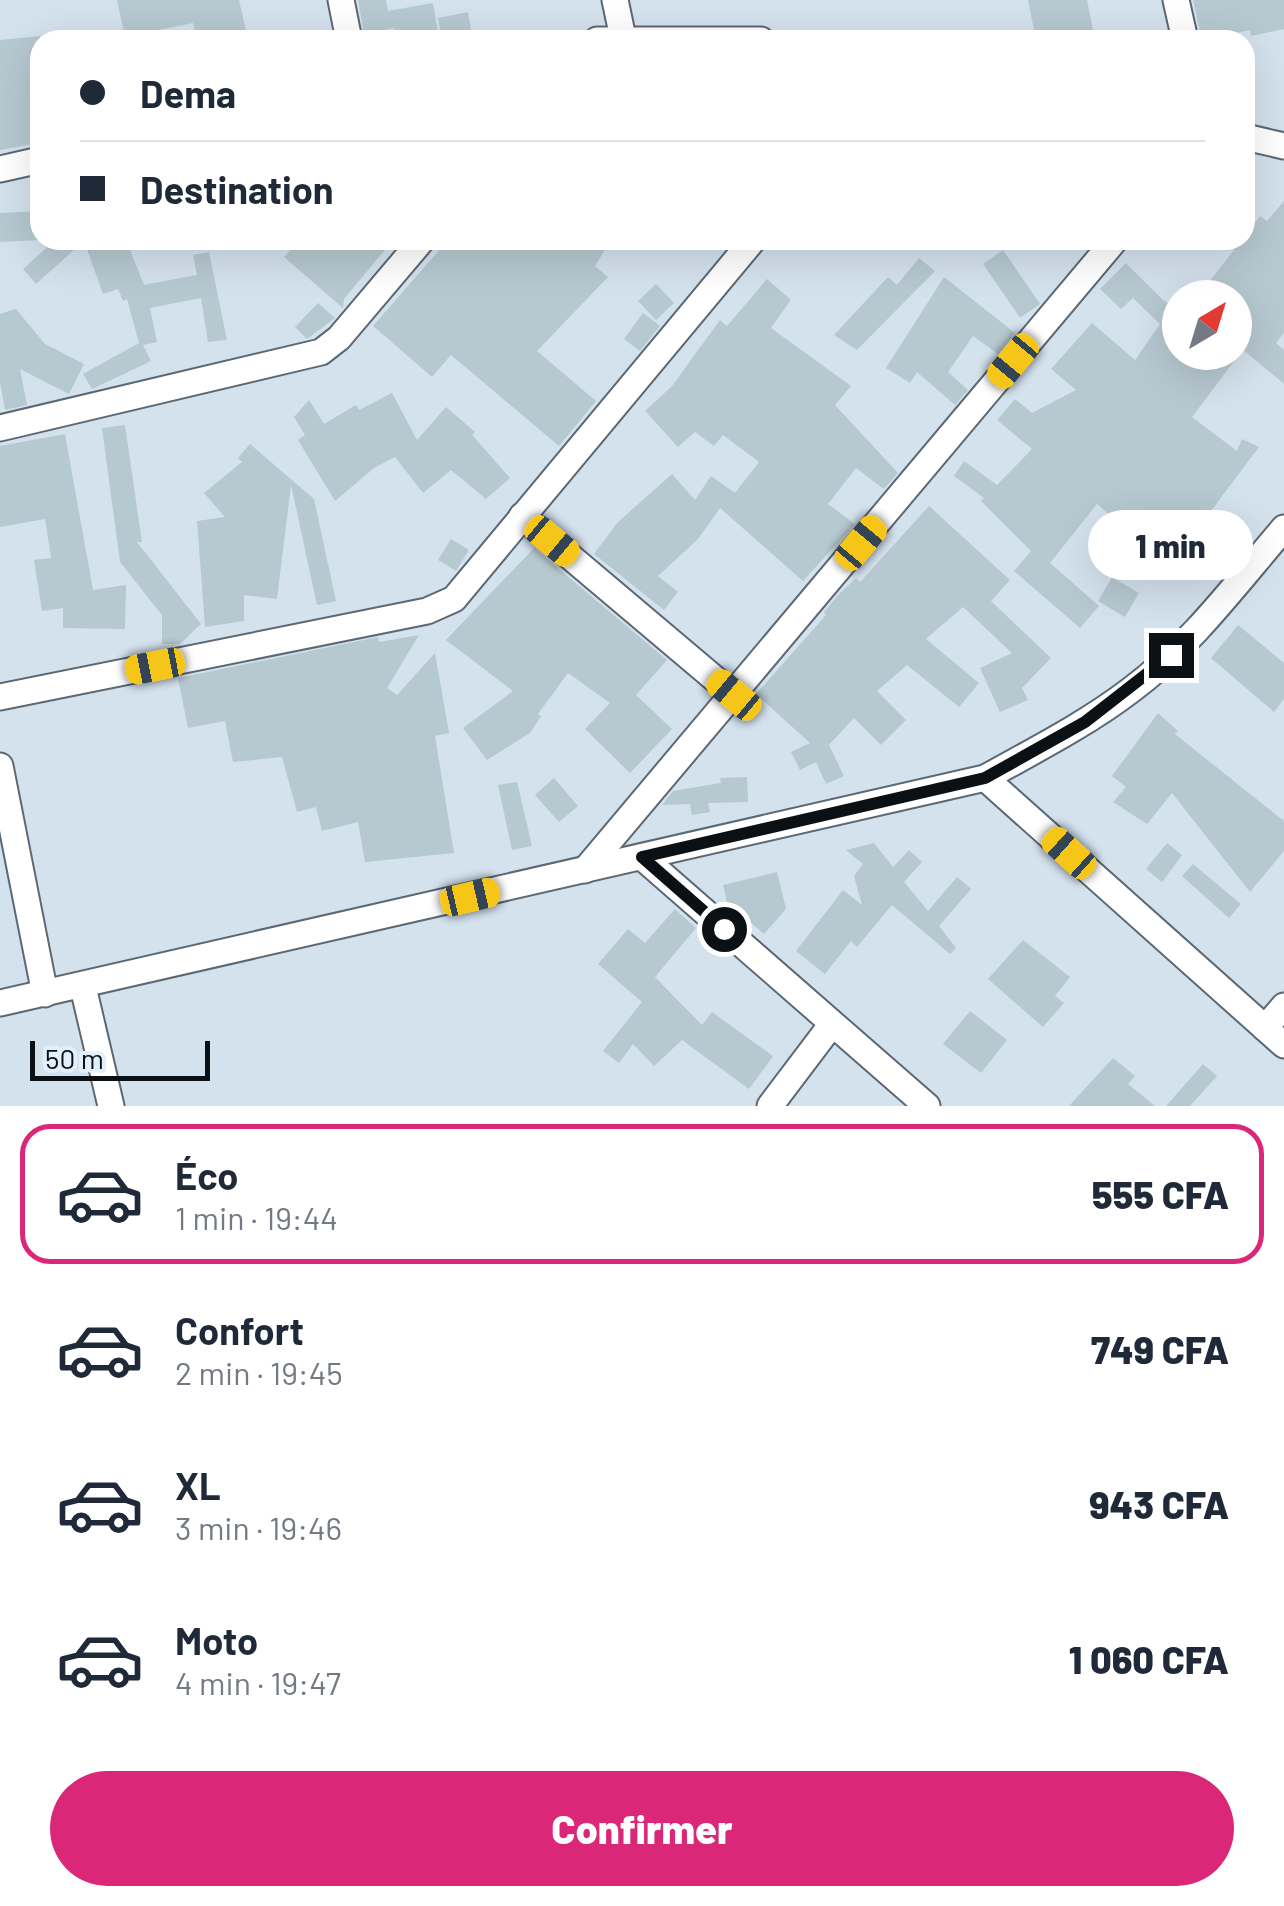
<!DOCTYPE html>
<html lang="fr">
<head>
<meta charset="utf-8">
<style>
	:root { --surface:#fff; --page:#f2f2f3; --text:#1f2937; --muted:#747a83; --line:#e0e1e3; --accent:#db2777 }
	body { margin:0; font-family:Barlow,sans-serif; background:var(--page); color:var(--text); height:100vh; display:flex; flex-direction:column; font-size:38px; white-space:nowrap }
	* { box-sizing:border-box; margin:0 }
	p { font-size:32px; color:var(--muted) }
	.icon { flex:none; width:55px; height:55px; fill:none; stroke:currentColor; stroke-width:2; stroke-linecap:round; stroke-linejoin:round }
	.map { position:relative; height:1106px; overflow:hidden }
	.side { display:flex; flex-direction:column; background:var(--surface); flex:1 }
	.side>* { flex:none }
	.guide { position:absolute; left:30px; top:30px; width:1225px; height:220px; border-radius:30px; box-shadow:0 10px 40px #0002; display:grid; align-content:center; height:220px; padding:0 50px; background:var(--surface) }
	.needle { width:65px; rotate:38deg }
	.buttons { position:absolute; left:1162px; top:280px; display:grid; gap:20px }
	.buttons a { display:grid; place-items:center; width:90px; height:90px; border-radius:50%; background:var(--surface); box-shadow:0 10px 40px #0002; font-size:50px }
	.scale { position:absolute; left:30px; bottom:25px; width:180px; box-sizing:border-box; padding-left:10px; border:5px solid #0b1014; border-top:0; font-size:28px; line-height:35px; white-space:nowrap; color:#0b1014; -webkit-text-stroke:8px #e2effc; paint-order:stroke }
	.end { position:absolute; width:45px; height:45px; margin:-22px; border:12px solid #0b1014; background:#fff; box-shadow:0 0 0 5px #fff }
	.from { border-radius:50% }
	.bubble { position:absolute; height:70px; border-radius:35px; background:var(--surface); box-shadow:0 10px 40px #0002; font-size:32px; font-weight:800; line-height:70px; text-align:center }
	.car { position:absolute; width:30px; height:60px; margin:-30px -15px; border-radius:12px; box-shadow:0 0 8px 2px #0007; background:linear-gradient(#f5c518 24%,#345 0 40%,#f5c518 0 76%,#345 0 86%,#f5c518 0) }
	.guide b { display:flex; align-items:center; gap:35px; height:95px; font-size:38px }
	.guide b+b { border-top:2px solid var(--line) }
	.guide i { width:25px; height:25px; background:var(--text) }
	ul { padding:18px 0 0; list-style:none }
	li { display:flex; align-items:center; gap:30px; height:140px; margin:0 20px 15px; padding:0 30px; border:5px solid transparent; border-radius:30px }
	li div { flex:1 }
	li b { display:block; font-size:38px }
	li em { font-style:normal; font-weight:800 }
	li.active { border-color:var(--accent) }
	li>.icon { width:90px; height:90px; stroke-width:1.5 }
	.action { display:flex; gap:20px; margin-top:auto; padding:20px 50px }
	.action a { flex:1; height:115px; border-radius:60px; background:var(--accent); color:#fff; font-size:40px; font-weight:800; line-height:115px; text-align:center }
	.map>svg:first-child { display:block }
	.building { fill:#b6c8d0 }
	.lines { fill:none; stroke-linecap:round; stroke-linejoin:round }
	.minor-casing { stroke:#5c6873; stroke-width:29 }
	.minor { stroke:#fff; stroke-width:25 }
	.route { stroke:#0b1014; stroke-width:12 }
</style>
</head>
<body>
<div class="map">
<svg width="1284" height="1106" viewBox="0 0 1284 1106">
	<rect width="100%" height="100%" fill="#d4e2ee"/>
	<!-- building -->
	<g class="building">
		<polygon points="117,0 239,0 248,40 197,40 193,23 125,37"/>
		<polygon points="358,0 386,0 388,11 433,3 438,33 396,37 394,28 364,34"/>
		<polygon points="1028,0 1087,0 1095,40 1036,40"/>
		<polygon points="1193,0 1284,0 1284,29 1251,36 1250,30 1202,40"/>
		<polygon points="468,12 473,40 442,40 438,18"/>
		<polygon points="40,36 40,97 32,98 40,143 0,150 0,40"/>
		<polygon points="1284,201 1284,333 1276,343 1284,350 1284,384 1235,343 1235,298 1213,298 1203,290 1260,216 1267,221"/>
		<polygon points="40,211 40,240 0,242 0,213"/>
		<polygon points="55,240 126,240 144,285 197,275 193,255 209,252 227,340 208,342 201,298 150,308 157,342 143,345 151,361 92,389 83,374 139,343 127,299 123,301 118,289 103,294 84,241 36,284 23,269"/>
		<polygon points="299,240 393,240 344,299 343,308 284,257"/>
		<polygon points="448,240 611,240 595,266 608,277 537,351 596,401 559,446 451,355 432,377 373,326"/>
		<polygon points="1003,250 1040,304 1020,318 983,264"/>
		<polygon points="919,258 935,271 857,350 834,335 888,277 897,285"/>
		<polygon points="1126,263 1163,300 1174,306 1180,297 1180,352 1241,352 1192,417 1237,451 1242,439 1259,447 1189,540 1198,547 1176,572 1097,504 1050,563 1099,606 1080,628 1014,571 1031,551 981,501 984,498 954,476 964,461 997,485 1032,449 997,420 1015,399 1032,413 1076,390 1051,369 1092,323 1135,360 1160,324 1133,298 1121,309 1100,289"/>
		<polygon points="944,277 1015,333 998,354 973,336 948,372 968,390 955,405 917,372 910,383 886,368"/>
		<polygon points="767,279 791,300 771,328 851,386 835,405 898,473 884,489 856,468 828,504 855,524 803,581 720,508 698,539 658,576 678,592 664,610 594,554 617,523 672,474 695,500 711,476 735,493 759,462 723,435 714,446 695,432 678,447 645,411 672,386 720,320 727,326"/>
		<polygon points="656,284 674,303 656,320 638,301"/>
		<polygon points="318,303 335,318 307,339 295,327"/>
		<polygon points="16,309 45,344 84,364 69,394 20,369 27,405 5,410 0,382 0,314"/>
		<polygon points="643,313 660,326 640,351 624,339"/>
		<polygon points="392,393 417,440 446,407 475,432 472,435 510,478 486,499 451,470 423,493 395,457 374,468 335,501 298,440 305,435 294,417 309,400 324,424 356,405 359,410"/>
		<polygon points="125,425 142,542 137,542 201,624 180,644 162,644 162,615 120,562 102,428"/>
		<polygon points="65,434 93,590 126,585 125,629 63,628 63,608 42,611 34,560 51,558 45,519 0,527 0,446"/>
		<polygon points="250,444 314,499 336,601 317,605 291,485 277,599 244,595 244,621 205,627 197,521 225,517 204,493 242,462 238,458"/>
		<polygon points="929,506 1010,580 991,601 1051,658 1022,688 1028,700 1000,712 980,668 1012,653 963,607 926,639 979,683 959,707 907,665 877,691 906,720 881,745 854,718 829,745 844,776 826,784 816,762 800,770 791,752 810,743 756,694 826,615 824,612 838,595 856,578 860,582"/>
		<polygon points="451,539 469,550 456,571 438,560"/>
		<polygon points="534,548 667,660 636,695 672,729 630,773 585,729 610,703 568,673 538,714 541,716 530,733 487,760 463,728 513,691 446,640"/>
		<polygon points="1112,577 1139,593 1125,617 1098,601"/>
		<polygon points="1238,625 1284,663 1284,699 1274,712 1211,658"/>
		<polygon points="419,635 387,688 397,695 435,653 449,733 435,736 454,853 365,862 358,822 322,831 316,807 297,812 282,757 233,762 225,721 188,728 178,678 378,637 379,642"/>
		<polygon points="1158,713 1178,731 1175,734 1284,821 1284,851 1250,892 1172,793 1147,824 1113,802 1126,787 1112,776"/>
		<polygon points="747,777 748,802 708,803 710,812 692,815 690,804 662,805 673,791 721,783 720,778"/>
		<polygon points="554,778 578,806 559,822 535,795"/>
		<polygon points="517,782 532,846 512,850 498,785"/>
		<polygon points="874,843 893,867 909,850 922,862 904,882 928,911 957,877 971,889 939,926 956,948 950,954 892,905 857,947 851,941 825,974 796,951 843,890 862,905 854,876 863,864 846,850"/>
		<polygon points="1167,843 1182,855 1162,882 1146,869"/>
		<polygon points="1193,864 1241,904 1229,918 1182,876"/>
		<polygon points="777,872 786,909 764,934 727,902 723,885"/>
		<polygon points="675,909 696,928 655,977 702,1025 712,1012 773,1056 749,1089 682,1040 654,1066 633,1044 619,1063 603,1051 642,1002 598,964 628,929 645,943"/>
		<polygon points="1023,940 1070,977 1055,996 1064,1003 1043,1027 988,979"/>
		<polygon points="970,1011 1007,1040 981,1073 943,1044"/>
		<polygon points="1113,1058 1135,1076 1128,1084 1155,1106 1069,1106"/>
		<polygon points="1203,1064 1217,1076 1190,1106 1166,1106"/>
	</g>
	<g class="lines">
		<!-- minor casing -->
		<g class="minor-casing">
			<g id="minor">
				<polyline points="341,0 349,40"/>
				<polyline points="615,0 623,38"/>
				<polyline points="1176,0 1185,40"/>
				<polyline points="597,40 761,40"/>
				<polyline points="1245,137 1284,146"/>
				<polyline points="0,169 40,160"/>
				<polyline points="0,428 321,352 339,338 422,240"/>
				<polyline points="522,516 734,695"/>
				<polyline points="0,697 427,611 454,599 753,240"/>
				<polyline points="0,766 45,994"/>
				<polyline points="985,778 1284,1045"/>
				<polyline points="642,857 927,1106"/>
				<polyline points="585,870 1115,240"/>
				<polyline points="83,987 111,1106"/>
				<path d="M0,1003L985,778C1035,750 1085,725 1131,690C1190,646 1236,584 1284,528"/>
				<polyline points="1265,1028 1284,1006"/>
				<polyline points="770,1106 832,1024"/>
			</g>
		</g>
		<!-- minor -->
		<use href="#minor" class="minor"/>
	</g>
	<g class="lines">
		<!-- route -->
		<polyline class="route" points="724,929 642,857 985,778 1085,722 1171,655"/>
	</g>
</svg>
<div class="buttons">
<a><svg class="needle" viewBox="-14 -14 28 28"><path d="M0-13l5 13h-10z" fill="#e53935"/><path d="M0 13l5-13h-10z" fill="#747a83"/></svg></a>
</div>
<div class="scale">50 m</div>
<i class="end from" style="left:724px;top:929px"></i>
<i class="end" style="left:1171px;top:655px"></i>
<div class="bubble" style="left:1088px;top:510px;width:165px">1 min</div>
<i class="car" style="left:1013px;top:361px;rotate:220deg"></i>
<i class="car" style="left:552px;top:541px;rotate:130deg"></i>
<i class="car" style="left:861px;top:543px;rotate:40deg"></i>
<i class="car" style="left:155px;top:666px;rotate:259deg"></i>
<i class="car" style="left:734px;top:695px;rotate:310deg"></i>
<i class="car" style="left:1069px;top:853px;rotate:312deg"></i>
<i class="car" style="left:470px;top:897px;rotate:77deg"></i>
<div class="guide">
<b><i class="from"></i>Dema</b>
<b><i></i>Destination</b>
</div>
</div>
<section class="side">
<ul>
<li class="active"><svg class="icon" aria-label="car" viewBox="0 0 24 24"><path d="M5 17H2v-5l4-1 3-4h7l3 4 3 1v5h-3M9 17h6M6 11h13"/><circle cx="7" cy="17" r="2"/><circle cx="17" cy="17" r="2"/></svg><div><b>Éco</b><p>1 min · 19:44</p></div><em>555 CFA</em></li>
<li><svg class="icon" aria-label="car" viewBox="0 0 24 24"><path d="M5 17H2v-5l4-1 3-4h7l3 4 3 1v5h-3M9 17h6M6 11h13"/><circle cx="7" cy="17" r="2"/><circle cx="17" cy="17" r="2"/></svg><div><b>Confort</b><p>2 min · 19:45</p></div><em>749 CFA</em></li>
<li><svg class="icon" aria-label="car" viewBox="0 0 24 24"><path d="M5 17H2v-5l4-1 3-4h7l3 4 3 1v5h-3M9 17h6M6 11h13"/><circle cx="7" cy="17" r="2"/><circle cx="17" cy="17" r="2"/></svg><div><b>XL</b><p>3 min · 19:46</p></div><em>943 CFA</em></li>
<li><svg class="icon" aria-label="car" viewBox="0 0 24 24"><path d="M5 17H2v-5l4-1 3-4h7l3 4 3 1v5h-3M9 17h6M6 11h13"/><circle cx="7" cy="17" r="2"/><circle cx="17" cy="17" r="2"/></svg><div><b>Moto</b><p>4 min · 19:47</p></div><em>1 060 CFA</em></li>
</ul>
<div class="action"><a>Confirmer</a></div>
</section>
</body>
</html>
